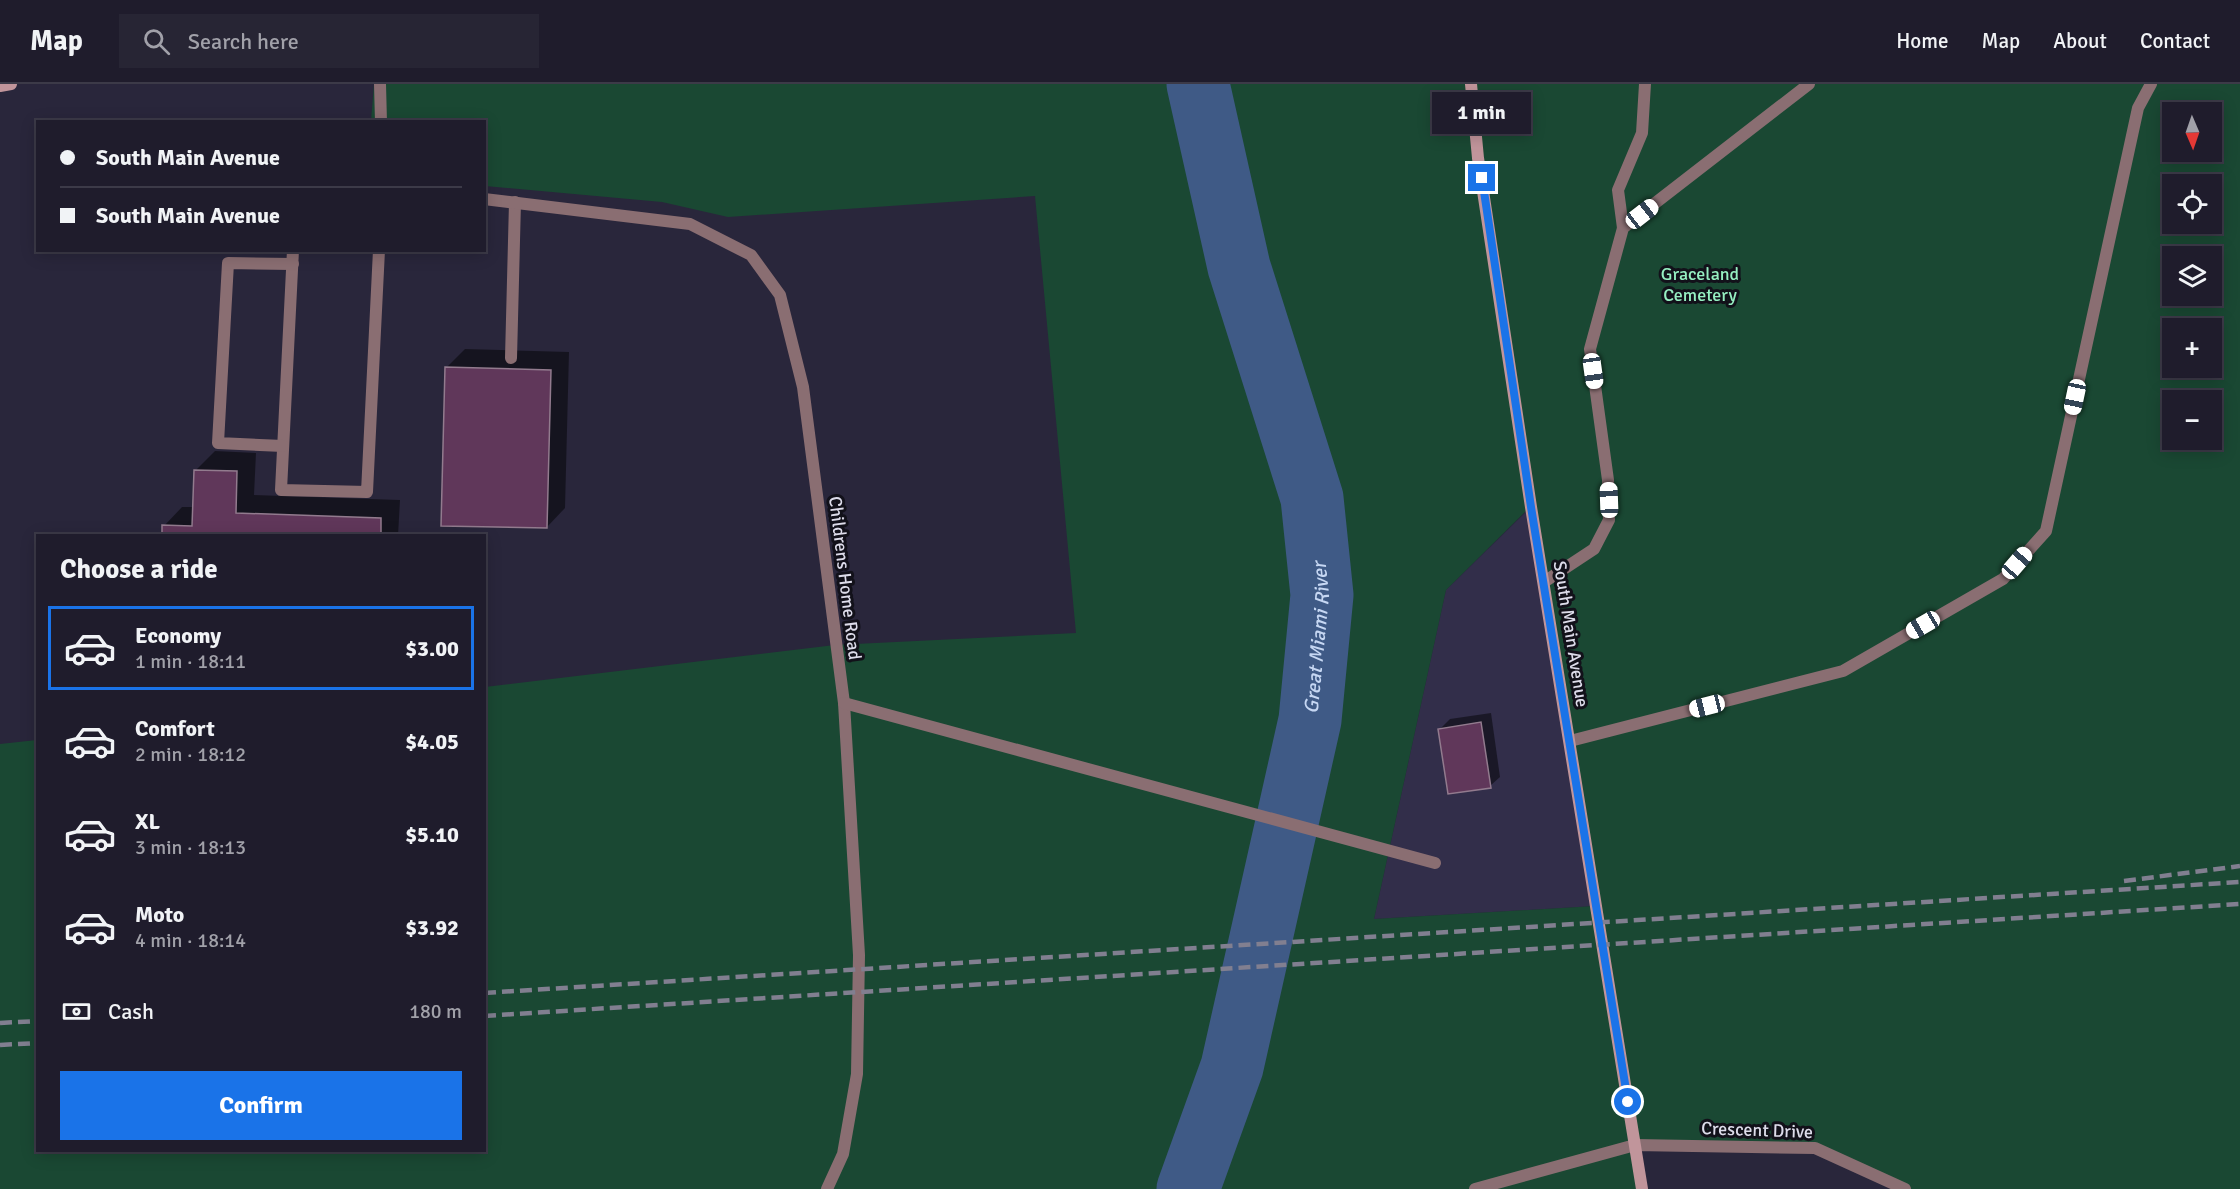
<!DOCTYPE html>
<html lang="en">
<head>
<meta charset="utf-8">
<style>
	:root { --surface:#1f1c2c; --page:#272534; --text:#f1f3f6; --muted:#a1a1a9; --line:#3c3a48; --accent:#1a73e8 }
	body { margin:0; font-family:Signika,sans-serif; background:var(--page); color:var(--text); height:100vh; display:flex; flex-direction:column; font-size:22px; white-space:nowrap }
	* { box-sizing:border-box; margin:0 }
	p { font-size:20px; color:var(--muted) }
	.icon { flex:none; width:33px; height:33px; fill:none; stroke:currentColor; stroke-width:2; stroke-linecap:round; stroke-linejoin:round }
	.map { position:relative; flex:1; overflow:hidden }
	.side { position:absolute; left:36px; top:450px; width:450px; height:618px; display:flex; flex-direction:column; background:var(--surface); border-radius:0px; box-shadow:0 3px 15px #0003,0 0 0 2px var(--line) }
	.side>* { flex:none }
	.guide { position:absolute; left:36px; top:36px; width:450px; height:132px; border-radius:0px; box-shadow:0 3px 15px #0003,0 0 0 2px var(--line); display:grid; align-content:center; height:132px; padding:0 24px; background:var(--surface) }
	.needle { width:39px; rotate:178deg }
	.controls { position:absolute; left:2162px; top:18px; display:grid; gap:12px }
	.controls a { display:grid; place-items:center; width:60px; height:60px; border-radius:0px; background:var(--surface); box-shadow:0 3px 15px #0003,0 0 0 2px var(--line); font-size:30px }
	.end { position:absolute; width:27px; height:27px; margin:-14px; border:8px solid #1a73e8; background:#fff; box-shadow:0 0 0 3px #fff }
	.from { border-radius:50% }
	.bubble { position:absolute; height:42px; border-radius:0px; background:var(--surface); box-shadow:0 3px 15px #0003,0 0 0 2px var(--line); font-size:20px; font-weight:800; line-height:42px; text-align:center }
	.car { position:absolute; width:18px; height:36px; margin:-18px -9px; border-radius:8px; box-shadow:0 0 4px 2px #0007; background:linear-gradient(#fff 24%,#345 0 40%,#fff 0 76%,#345 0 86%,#fff 0) }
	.guide b { display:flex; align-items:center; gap:21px; height:57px; font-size:22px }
	.guide b+b { border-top:2px solid var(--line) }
	.guide i { width:15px; height:15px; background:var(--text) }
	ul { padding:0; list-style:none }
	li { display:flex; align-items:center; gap:18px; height:84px; margin:0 12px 9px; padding:0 12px; border:3px solid transparent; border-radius:0px }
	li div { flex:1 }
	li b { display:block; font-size:22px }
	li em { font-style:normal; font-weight:800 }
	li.active { border-color:var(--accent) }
	li>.icon { width:54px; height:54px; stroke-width:1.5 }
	h2 { padding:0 24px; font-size:27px; line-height:72px }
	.pay { display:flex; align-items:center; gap:15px; height:66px; padding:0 24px; font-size:22px }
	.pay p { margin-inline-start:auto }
	.action { display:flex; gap:12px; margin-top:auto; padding:12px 24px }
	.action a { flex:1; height:69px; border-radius:0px; background:var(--accent); color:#fff; font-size:24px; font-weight:800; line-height:69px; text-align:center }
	header { display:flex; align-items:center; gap:36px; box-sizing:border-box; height:84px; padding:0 30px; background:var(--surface); border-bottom:2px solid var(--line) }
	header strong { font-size:28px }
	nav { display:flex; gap:33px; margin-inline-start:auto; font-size:21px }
	.search { width:420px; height:54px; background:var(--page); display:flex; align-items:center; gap:15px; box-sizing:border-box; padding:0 21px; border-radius:0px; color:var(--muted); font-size:22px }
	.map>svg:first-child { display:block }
	.built { fill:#322e4a }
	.green { fill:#1a4833; fill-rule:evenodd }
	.shadow { fill:#0007 }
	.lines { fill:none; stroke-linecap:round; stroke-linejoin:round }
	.river { stroke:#3f5a86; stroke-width:63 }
	.building { fill:#60375a; stroke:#927b8e; stroke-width:1.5 }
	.lane { stroke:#8a6e72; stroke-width:12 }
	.street { stroke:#8a6e72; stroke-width:12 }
	.secondary { stroke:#c1959b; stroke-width:12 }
	.rail { stroke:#817f90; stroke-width:4.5; stroke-dasharray:12 6; stroke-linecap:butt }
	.route { stroke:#1a73e8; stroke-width:8 }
	.labels { text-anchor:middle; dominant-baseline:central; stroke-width:6; stroke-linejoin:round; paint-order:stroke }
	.park-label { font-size:18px; fill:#96f0c2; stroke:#12111a }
	.street-label { font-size:18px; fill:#dddcea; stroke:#12111a }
	.water-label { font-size:20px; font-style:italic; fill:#c6d7f3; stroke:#12111a }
</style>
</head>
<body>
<header>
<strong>Map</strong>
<div class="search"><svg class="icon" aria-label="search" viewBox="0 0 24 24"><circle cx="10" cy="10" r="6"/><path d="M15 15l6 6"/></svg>Search here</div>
<nav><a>Home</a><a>Map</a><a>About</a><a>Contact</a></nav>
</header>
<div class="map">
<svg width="2240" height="1105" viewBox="0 0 2240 1105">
	<rect width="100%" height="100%" fill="#29263b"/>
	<!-- built -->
	<polygon class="built" points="1531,423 1596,822 1374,835 1446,506"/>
	<!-- green -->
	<path class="green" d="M374,0H2240V1105H1905L1815,1064L1635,1061L1642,1105H0V660L37,656L38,1066H484L485,603L835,561L1076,549L1035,112L728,133L662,118L485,102L484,38L371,37ZM2172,28H2211V68H2172ZM2172,100H2211V140H2172ZM2172,172H2211V212H2172ZM2172,244H2211V284H2172ZM2172,316H2211V356H2172ZM1530,423L1595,822L1374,835L1446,506Z"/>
	<!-- shadow -->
	<g class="shadow">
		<polygon points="465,265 569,268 565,424 547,443 446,284"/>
		<polygon points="215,367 256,369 254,411 400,416 398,452 163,452 164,442 182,423 195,423 196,386"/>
		<polygon points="1491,629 1500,693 1490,702 1440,645 1450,635"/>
	</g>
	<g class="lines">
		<!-- river -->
		<path class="river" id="s1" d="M1188,1105L1232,983L1310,636L1322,511L1312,414L1239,183L1198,0"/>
	</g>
	<!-- building -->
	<g class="building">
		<polygon points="445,283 551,286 547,444 441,442"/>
		<polygon points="194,386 237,387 236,429 381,434 381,452 162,452 162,441 192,442"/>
		<polygon points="1481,638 1491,704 1448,710 1438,645"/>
	</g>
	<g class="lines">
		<!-- lane -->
		<g class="lane">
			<polyline points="1623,144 1618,106 1642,49 1645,0"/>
			<polyline points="293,166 281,406 367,408 379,166"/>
			<polyline points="511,274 515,118"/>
			<polyline points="283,362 218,359 228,179 293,180"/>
			<polyline points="1544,498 1594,465 1609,436 1608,396 1590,265 1623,144 1809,0"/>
			<polyline points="1570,657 1843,587 2003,495 2046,447 2138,24 2151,0"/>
		</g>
		<!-- street -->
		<g class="street">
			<polyline points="380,0 381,38"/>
			<polyline points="484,115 690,140 751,171 780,211 803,303 844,619 859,871 857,990 843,1070 827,1105"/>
			<polyline points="844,619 1435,779"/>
			<polyline points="1475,1105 1635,1061 1815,1064 1905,1105"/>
		</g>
		<!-- secondary -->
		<g class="secondary">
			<polyline points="1471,0 1478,74 1531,423 1642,1105"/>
			<polyline points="0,2 11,0"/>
		</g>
		<!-- rail -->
		<g class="rail">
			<polyline points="2124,797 2240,782"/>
			<polyline points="484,909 2240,798"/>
			<polyline points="484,932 2240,820"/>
			<polyline points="0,939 38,937"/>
			<polyline points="0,961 38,959"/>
		</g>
	</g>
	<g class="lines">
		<!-- route -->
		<polyline class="route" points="1482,94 1531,423 1628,1018"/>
	</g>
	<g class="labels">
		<!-- park labels -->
		<g class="park-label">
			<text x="1700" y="190">Graceland<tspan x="1700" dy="21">Cemetery</tspan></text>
		</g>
		<!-- street labels -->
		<g class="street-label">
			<text transform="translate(845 494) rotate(83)">Childrens Home Road</text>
			<text transform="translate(1571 550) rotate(81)">South Main Avenue</text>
			<text transform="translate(1757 1046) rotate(2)">Crescent Drive</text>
		</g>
		<!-- water labels -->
		<g class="water-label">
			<text stroke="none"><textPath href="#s1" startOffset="568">Great Miami River</textPath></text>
		</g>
	</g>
</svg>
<div class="controls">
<a><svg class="needle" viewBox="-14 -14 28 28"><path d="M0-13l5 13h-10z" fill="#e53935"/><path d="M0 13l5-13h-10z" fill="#a1a1a9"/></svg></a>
<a><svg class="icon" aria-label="locate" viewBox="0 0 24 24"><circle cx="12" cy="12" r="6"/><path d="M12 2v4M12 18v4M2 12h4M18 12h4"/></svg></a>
<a><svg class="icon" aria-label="layers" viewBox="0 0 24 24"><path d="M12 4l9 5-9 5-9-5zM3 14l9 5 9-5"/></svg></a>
<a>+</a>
<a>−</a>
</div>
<i class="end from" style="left:1628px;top:1018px"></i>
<i class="end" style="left:1482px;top:94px"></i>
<div class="bubble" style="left:1432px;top:8px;width:99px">1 min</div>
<i class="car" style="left:1642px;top:130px;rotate:52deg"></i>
<i class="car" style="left:1593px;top:287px;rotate:172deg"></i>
<i class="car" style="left:2075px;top:313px;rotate:192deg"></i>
<i class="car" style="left:1609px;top:416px;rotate:358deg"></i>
<i class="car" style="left:2017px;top:479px;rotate:41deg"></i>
<i class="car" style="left:1923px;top:541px;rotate:240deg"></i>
<i class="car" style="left:1707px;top:622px;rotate:256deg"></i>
<div class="guide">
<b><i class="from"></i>South Main Avenue</b>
<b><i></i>South Main Avenue</b>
</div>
<section class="side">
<h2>Choose a ride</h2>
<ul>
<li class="active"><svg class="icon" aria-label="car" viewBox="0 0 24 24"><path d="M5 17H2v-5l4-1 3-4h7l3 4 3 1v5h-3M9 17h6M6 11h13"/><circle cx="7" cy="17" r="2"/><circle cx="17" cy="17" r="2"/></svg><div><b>Economy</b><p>1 min · 18:11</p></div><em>$3.00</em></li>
<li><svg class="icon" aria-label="car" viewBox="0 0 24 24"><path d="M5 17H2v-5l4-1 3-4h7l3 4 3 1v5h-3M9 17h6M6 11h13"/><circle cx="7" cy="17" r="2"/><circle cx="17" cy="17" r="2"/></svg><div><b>Comfort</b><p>2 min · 18:12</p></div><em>$4.05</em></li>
<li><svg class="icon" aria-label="car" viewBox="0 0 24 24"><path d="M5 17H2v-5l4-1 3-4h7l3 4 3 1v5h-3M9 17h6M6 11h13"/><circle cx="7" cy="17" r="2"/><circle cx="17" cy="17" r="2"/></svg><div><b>XL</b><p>3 min · 18:13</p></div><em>$5.10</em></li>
<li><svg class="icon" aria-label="car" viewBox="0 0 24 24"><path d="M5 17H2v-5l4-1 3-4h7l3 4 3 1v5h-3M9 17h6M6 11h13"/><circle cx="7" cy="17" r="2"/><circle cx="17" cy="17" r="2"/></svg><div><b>Moto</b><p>4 min · 18:14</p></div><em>$3.92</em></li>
</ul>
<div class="pay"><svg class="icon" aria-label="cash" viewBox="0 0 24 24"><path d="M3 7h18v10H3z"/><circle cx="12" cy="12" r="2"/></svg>Cash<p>180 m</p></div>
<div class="action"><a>Confirm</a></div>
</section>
</div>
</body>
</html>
